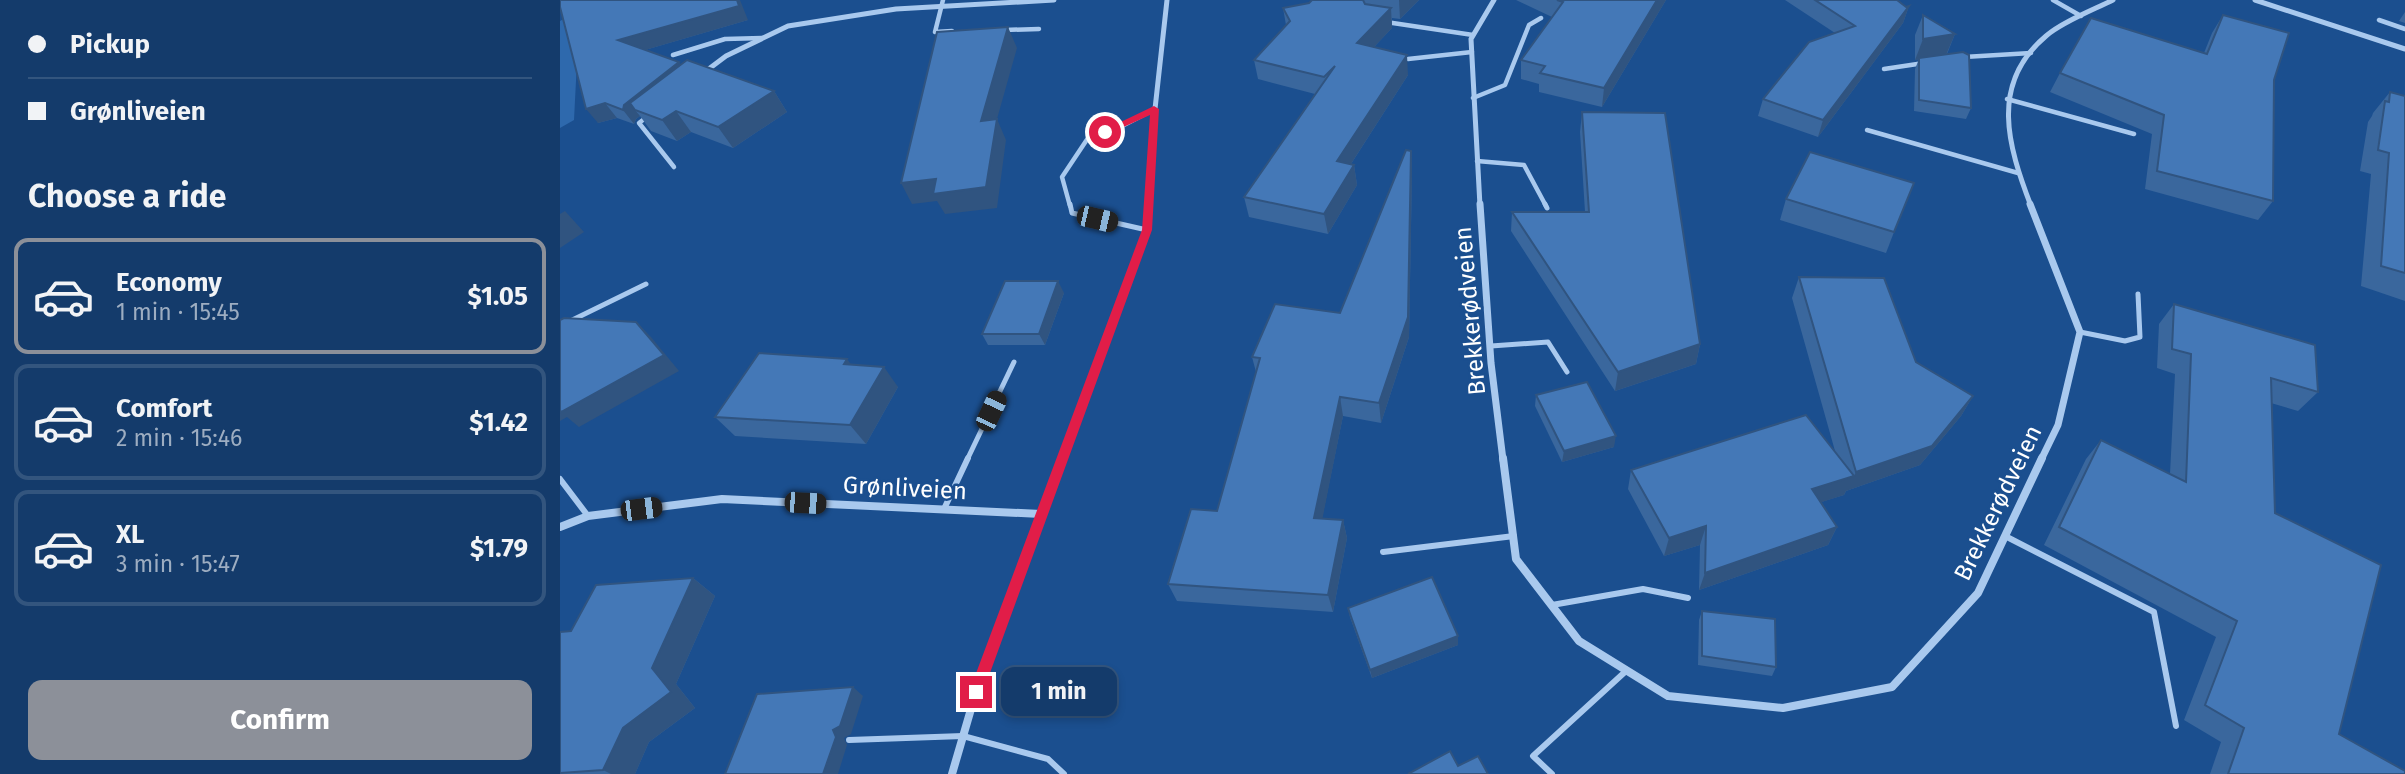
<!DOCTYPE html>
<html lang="en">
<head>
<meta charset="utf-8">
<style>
	:root { --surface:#143b6b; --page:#214673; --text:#f1f3f6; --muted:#9dadc1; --line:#33557e; --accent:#8c9099 }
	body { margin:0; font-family:"Fira Sans",sans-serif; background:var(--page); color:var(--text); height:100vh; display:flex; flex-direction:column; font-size:26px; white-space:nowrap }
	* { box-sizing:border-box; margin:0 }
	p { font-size:23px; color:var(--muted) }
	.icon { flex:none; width:38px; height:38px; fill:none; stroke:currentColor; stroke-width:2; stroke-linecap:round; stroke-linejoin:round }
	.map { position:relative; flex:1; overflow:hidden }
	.details { display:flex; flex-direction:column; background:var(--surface); width:560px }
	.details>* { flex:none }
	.banner { display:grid; align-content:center; height:154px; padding:0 28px; background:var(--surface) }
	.end { position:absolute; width:32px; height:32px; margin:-16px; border:9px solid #e11d48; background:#fff; box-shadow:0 0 0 4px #fff }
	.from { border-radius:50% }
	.bubble { position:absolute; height:49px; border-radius:14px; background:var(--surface); box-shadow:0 4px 10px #0003,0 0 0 2px var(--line); font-size:23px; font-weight:700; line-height:49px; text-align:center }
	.car { position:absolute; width:21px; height:42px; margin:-21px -10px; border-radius:9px; box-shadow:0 0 5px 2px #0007; background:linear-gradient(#222 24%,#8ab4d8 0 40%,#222 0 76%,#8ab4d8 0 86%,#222 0) }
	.banner b { display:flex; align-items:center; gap:24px; height:66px; font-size:26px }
	.banner b+b { border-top:2px solid var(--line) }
	.banner i { width:18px; height:18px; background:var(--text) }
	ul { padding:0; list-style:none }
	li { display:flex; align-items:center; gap:21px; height:116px; margin:0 14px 10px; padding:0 14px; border:4px solid var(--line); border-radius:14px }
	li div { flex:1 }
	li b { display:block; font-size:26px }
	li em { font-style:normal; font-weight:700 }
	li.on { border-color:var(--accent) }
	li>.icon { width:63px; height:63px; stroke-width:1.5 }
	h2 { padding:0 28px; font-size:32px; line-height:84px }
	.primary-button { display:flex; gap:14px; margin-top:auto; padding:14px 28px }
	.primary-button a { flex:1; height:80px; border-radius:14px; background:var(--accent); color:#fff; font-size:28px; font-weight:700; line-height:80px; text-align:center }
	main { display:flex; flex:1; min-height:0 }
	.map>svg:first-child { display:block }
	.green { fill:#2e69ad }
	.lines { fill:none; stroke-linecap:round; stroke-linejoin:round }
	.service-far2 { stroke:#a9c9ee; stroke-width:4.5 }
	.service-far1 { stroke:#a9c9ee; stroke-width:5 }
	.service { stroke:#a9c9ee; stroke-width:6 }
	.minor-far2 { stroke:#a9c9ee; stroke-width:5 }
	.minor-far1 { stroke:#a9c9ee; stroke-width:7 }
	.minor { stroke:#a9c9ee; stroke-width:8 }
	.wall { fill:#3a679d }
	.shaded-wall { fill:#305480 }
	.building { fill:#4478b7; stroke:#305480; stroke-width:2 }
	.route { fill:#e11d48 }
	.labels { text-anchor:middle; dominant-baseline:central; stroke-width:5; stroke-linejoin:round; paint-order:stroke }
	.street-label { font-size:24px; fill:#fff; stroke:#1b4f8f }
</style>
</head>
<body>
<main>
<section class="details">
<div class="banner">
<b><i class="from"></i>Pickup</b>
<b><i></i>Grønliveien</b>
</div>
<h2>Choose a ride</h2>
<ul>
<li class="on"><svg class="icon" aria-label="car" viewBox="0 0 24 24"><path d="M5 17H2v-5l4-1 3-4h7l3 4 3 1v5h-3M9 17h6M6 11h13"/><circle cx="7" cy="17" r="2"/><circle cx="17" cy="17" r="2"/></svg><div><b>Economy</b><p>1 min · 15:45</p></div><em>$1.05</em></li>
<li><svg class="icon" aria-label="car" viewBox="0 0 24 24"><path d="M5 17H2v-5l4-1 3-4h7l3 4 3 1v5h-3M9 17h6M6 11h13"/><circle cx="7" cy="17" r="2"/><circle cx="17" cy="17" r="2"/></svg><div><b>Comfort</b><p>2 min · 15:46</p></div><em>$1.42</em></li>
<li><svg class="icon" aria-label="car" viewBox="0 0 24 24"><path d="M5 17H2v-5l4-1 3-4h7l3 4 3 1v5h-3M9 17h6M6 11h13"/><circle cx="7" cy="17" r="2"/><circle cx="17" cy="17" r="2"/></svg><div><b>XL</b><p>3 min · 15:47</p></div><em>$1.79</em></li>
</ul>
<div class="primary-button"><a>Confirm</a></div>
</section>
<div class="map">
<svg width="1845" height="774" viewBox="0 0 1845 774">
	<rect width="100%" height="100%" fill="#1b4f8f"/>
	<!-- green -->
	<polygon class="green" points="29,6 17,61 14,120 0,128 0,21"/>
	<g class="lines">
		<!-- service-far2 -->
		<g class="service-far2">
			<polyline points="383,0 375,32 392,31"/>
			<polyline points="1493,0 1521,16"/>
			<polyline points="1819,20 1845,29"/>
			<polyline points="826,22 913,35"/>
			<polyline points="444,30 479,29"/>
			<polyline points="113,55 165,39 202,38"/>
			<polyline points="1404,57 1471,53"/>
			<polyline points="848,59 912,52"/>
			<polyline points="1324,69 1364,63"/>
			<polyline points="913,98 945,85 969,25 981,18"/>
			<polyline points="1447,99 1574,134"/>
			<polyline points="88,116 79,123 114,167"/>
			<polyline points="1307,130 1458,173"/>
			<polyline points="917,161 964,165 986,206"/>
			<polyline points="510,206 502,177 528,138 562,126 595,109"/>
		</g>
		<!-- service-far1 -->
		<g class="service-far1">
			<polyline points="510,204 512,213 587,230"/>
			<polyline points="985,204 987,208"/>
			<polyline points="0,326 86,284"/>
			<polyline points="1520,332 1565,341 1580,337 1578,294"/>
			<polyline points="931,346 988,342 1007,372"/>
			<polyline points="407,460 454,362"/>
		</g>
		<!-- service -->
		<g class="service">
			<polyline points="0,479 28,516"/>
			<polyline points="384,509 408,458"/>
			<polyline points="1445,536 1594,612 1616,726"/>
			<polyline points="823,552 954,536"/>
			<polyline points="992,605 1083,589 1128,598"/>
			<polyline points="289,740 403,736 488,759 504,774"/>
			<polyline points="992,774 973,756 1066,671"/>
		</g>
		<!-- minor-far2 -->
		<g class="minor-far2">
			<polyline points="1695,0 1845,49"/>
			<polyline points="142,74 166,56 228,26 336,9 494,0"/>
			<polyline points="589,206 595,109 607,0"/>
			<polyline points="920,206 911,39 934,0"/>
			<path d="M1471,206C1448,146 1429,84 1486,36C1502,22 1533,10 1553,0"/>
		</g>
		<!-- minor-far1 -->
		<g class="minor-far1">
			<polyline points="920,204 931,363 943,460"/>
			<polyline points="1470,204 1520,332 1498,425 1481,460"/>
			<polyline points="502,460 587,230 589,204"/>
		</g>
		<!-- minor -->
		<g class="minor">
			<polyline points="943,458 956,559 1019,641 1108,696 1223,708 1332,687 1418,593 1482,458"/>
			<polyline points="0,527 28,516 162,499 481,514"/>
			<polyline points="392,774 416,692 503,458"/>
		</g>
	</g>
	<!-- wall -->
	<g class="wall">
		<polygon points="752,0 859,0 840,19 832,18 832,28 814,47 848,75 791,164 794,165 797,185 768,234 689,217 684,197 755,94 698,79 694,60 726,25 723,8 749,3"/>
		<polygon points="956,0 1106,0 1042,107 979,92 979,84 961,79 961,60 992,17"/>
		<polygon points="1225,0 1337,0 1346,7 1349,6 1343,23 1258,137 1198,116 1203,99 1275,33"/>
		<polygon points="0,7 188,20 85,50 121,65 214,91 227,112 173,148 131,132 117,141 91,131 80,116 76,119 74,124 57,118 38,123"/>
		<polygon points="1845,12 1845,23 1839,21"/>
		<polygon points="1363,15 1395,34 1387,54 1411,108 1406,119 1354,111 1355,69 1359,59 1355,60 1355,35"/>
		<polygon points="1663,15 1714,80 1713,201 1698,220 1585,189 1592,134 1490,92 1500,73 1644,53 1652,33"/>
		<polygon points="1830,92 1845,96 1845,301 1801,286 1811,174 1800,171 1808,122 1812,116 1813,113"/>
		<polygon points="1022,112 1140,344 1136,364 1055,391 951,231 952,212 1025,212 1020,132"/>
		<polygon points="851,151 852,172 849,337 821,423 783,416 762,518 783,520 787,538 773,612 617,601 608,584 657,511 696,372 692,357 780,313"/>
		<polygon points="1226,199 1334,232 1326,253 1220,220"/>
		<polygon points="1239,277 1356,362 1413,396 1401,416 1360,465 1286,491 1284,495 1261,502 1277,527 1268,545 1139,590 1140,545 1104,556 1068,489 1071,470 1275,451 1232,298"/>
		<polygon points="504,293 485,345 428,345 422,334"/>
		<polygon points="1614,304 1758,392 1738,411 1711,403 1715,513 1779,734 1845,774 1650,774 1661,742 1624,720 1656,637 1484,545 1526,459 1541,440 1610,474 1615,374 1597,368 1599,324"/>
		<polygon points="292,365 338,387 306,444 175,436 155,417"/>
		<polygon points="976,395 1054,447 1002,462 975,406"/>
		<polygon points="133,578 155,596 116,684 135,708 89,742 75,774 0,774 0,632 11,631"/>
		<polygon points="788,608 898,636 898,645 812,678 790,617"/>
		<polygon points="1142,611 1216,667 1212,676 1138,665 1139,620"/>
	</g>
	<!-- shaded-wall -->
	<g class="shaded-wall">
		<polygon points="177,0 180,0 188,20 68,55 58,40"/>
		<polygon points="839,0 859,0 840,19"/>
		<polygon points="1097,0 1106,0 1042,107 1044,88"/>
		<polygon points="1349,6 1343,23 1258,137 1263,120"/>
		<polygon points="831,8 832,28 799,63 797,43"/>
		<polygon points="448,27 457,48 437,119 446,140 437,208 385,214 377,201 352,204 341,183 421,121"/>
		<polygon points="1395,34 1386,55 1355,60 1363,39"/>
		<polygon points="847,55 848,75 780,181 777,161"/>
		<polygon points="119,62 129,77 75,110 80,116 76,119 74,124 63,110 64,105"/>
		<polygon points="214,91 227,112 173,148 158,127"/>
		<polygon points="45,103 57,118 38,123 26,109"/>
		<polygon points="116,111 131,132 117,141 102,120"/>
		<polygon points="851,151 852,172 849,337 821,423 819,403"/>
		<polygon points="794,165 797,185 768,234 764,214"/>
		<polygon points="5,211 24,232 0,248 0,214"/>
		<polygon points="498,281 504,293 485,345 479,334"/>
		<polygon points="76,322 91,337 119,371 19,427 7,417 0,421 0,406"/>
		<polygon points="1140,344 1136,364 1055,391 1058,372"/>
		<polygon points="287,359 302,379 284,364"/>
		<polygon points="324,367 338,387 306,444 290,425"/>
		<polygon points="1413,396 1401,416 1360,465 1286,491 1284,495 1243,508 1252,489 1294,476 1296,472"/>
		<polygon points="780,397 783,416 759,536 754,518"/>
		<polygon points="1056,436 1054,447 1002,462 1004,451"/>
		<polygon points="783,520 787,538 773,612 768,595"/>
		<polygon points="1146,526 1140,545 1104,556 1109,538"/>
		<polygon points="1277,527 1268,545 1139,590 1145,573"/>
		<polygon points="133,578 155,596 116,684 135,708 89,742 75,774 51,774 43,770"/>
		<polygon points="898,636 898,645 812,678 810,670"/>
		<polygon points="293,687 303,696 291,734 284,738 287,745 278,774 263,774 273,730"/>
	</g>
	<!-- building -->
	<g class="building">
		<polygon points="0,0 177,0 179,6 58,40 119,62 64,105 63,110 45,103 26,109 0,7"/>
		<polygon points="752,0 803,0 805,4 831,8 797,43 847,55 777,161 794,165 764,214 684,197 775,66 764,77 694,60 730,21 723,8 749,3"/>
		<polygon points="997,0 1097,0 1044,88 980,73 985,66 961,60 1003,2"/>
		<polygon points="1255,0 1337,0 1346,7 1349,6 1263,120 1203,99 1249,42 1295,26"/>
		<polygon points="1363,15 1395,34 1363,39"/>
		<polygon points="1663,15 1729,33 1714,80 1713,201 1597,171 1604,115 1500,73 1531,18 1647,54"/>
		<polygon points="448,27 421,121 437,119 426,187 373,194 376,179 341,183 377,32"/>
		<polygon points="1403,52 1409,55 1411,108 1359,100 1359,58"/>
		<polygon points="127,60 214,91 158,127 116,111 102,120 75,110 70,103"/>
		<polygon points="1830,92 1845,96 1845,273 1821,266 1829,153 1818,150 1825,101 1829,102"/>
		<polygon points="1022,112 1105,113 1140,344 1058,372 952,212 1029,212"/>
		<polygon points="846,150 851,151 848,317 819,403 780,397 754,518 783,520 768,595 608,584 631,509 657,511 700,358 692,357 715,304 780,313"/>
		<polygon points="1250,152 1354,183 1334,232 1226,199"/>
		<polygon points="1239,277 1324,278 1356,362 1413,396 1372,446 1296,472"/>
		<polygon points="445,281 498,281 479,334 422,334"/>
		<polygon points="1614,304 1755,345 1758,392 1711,378 1715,513 1821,565 1779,734 1845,771 1845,774 1668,774 1684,728 1645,705 1677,621 1499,527 1541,440 1626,482 1631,354 1612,349"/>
		<polygon points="4,318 76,322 104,355 1,412 0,410 0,320"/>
		<polygon points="199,353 287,359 284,364 324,367 290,425 155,417"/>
		<polygon points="1027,382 1056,436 1004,451 976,395"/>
		<polygon points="1246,415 1294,476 1252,489 1277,527 1145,573 1146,526 1109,538 1071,470"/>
		<polygon points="872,577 898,636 810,670 788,608"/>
		<polygon points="133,578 92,668 111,692 63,728 43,770 0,773 0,632 11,631 36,585"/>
		<polygon points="1142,611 1215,619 1216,667 1142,656"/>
		<polygon points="293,687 280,726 273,730 276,737 263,774 165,774 197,694"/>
		<polygon points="890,751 898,766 918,756 928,774 848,774"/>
	</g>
	<!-- route -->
	<polygon class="route" points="594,106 599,109 592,230 423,692 416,699 409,692 582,230 590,115 548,134 540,132"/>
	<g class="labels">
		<!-- street labels -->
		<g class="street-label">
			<text transform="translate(910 311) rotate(-95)">Brekkerødveien</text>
			<text transform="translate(345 488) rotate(3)">Grønliveien</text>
			<text transform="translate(1438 503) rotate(-64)">Brekkerødveien</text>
		</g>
	</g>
</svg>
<i class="end from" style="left:545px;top:132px"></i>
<i class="end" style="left:416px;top:692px"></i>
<div class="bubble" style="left:441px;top:667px;width:116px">1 min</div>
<i class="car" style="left:537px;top:219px;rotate:103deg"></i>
<i class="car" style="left:431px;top:411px;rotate:25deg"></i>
<i class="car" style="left:245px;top:503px;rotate:93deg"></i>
<i class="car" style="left:81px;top:509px;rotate:83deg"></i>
</div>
</main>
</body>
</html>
